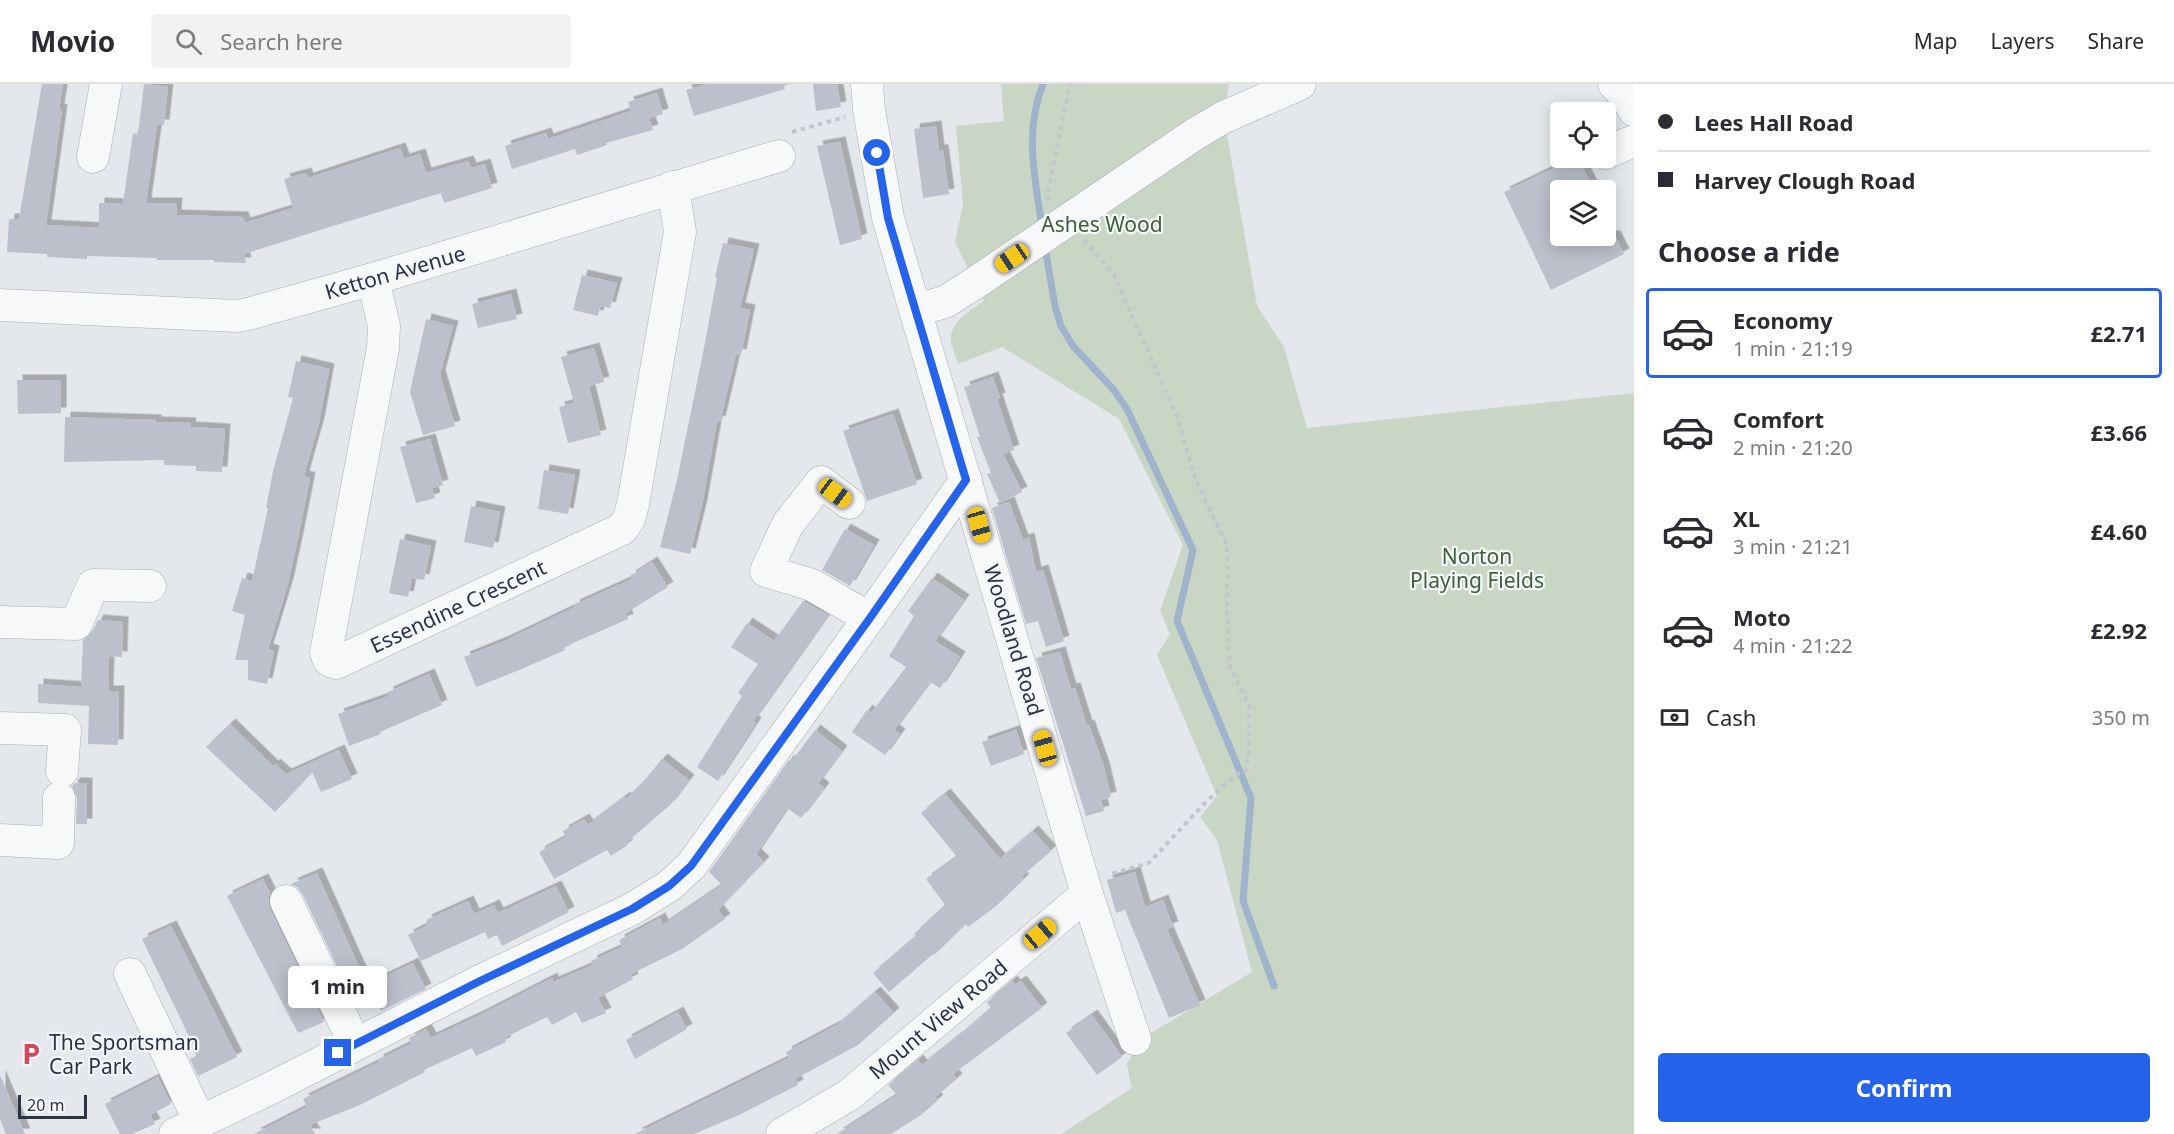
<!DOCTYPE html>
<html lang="en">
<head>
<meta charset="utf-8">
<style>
	:root { --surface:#fff; --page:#f2f2f3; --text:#2b2b33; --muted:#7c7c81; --line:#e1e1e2; --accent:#2563eb }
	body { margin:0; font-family:"Noto Sans",sans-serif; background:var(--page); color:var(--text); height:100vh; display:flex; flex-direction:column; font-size:22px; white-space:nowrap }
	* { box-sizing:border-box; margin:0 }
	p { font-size:20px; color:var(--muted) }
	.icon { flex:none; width:33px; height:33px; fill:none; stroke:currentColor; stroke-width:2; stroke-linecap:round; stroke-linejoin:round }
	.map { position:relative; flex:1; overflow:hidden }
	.panel { display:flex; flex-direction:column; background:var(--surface); width:540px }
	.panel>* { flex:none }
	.top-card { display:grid; align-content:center; height:132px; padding:0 24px; background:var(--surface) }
	.tools { position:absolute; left:1550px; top:18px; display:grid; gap:12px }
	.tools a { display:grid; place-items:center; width:66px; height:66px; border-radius:6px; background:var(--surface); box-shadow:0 3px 15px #0003; font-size:30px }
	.scale { position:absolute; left:18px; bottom:15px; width:69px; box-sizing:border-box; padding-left:6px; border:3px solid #2b3445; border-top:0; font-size:16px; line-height:21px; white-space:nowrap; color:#2b3445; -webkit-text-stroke:4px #f4f6f9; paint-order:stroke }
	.end { position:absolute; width:27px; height:27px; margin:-14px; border:8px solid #2563eb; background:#fff; box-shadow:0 0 0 3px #fff }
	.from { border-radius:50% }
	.bubble { position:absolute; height:42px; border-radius:6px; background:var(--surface); box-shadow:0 3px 15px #0003; font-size:20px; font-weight:700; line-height:42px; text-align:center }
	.car { position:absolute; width:18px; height:36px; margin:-18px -9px; border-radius:8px; box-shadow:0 0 4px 2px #0007; background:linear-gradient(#f5c518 24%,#345 0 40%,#f5c518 0 76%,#345 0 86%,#f5c518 0) }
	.top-card b { display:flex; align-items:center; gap:21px; height:57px; font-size:22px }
	.top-card b+b { border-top:2px solid var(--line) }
	.top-card i { width:15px; height:15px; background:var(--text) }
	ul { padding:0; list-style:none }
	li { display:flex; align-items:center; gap:18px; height:90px; margin:0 12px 9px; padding:0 12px; border:3px solid transparent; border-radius:6px }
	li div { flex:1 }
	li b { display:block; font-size:22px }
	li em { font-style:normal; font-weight:700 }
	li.selected { border-color:var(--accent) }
	li>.icon { width:54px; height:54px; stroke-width:1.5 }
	h2 { padding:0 24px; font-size:27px; line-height:72px }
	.pay { display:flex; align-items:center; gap:15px; height:66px; padding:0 24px; font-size:22px }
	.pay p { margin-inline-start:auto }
	.action { display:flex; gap:12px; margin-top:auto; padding:12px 24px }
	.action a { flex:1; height:69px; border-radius:6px; background:var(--accent); color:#fff; font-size:24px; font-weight:700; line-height:69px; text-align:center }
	header { display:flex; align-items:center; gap:36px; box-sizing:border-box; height:84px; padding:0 30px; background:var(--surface); border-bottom:2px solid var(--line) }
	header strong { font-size:28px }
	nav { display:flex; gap:33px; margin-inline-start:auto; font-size:21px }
	.search { width:420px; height:54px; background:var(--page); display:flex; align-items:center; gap:15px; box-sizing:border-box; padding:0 21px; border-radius:6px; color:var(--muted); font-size:22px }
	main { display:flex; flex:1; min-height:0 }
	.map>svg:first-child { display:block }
	.green { fill:#c9d6c5 }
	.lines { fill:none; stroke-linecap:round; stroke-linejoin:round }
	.stream { stroke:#9fb4cc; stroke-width:7 }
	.building { fill:#bbc0ca; filter:url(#shadow) }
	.minor-casing { stroke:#a9aeb7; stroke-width:33 }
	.path { stroke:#c2c5cb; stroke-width:4; stroke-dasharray:4.5 4.5; stroke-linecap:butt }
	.minor { stroke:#f7f8fa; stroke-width:32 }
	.minor-bridge-casing { stroke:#a9aeb7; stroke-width:33; stroke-linecap:butt }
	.minor-bridge { stroke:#f7f8fa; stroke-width:32 }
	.route { stroke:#2563eb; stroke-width:8 }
	.labels { text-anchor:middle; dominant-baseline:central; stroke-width:4.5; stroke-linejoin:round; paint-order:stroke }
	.park-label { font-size:21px; fill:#3f6138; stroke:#f4f6f9 }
	.street-label { font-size:21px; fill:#2b3445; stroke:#f4f6f9 }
	.poi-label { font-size:21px; fill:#2b3445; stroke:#f4f6f9; text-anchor:start }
</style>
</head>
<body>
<header>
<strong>Movio</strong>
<div class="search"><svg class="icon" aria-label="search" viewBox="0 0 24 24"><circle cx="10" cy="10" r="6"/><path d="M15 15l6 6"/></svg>Search here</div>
<nav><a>Map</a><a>Layers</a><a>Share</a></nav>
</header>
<main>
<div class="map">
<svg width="1634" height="1050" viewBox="0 0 1634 1050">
	<defs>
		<filter id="shadow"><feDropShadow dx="5.5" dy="-5.5" stdDeviation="0" flood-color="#0004"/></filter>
	</defs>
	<rect width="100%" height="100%" fill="#e4e7ec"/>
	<!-- green -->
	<path class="green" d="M1001,0H1229L1224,33L1257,222L1284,263L1307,344L1634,309V1050H1061L1135,1002L1131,1003L1127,980L1141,955L1252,888L1217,756L1200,733L1217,712L1157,571L1170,550L1160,527L1183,461L1119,335L1002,263L958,280C956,273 952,264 951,257C949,238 971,226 984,217L955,158L963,120L956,42L1004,37Z"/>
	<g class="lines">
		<!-- stream -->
		<g class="stream">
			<path d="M1042,143C1035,95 1024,47 1043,0"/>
			<polyline points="1045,163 1055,222 1061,242 1073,262 1113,305 1127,325 1193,466 1177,537 1251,714 1243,817 1274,902"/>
		</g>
	</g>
	<!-- building -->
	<g class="building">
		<polygon points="42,0 63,0 59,25 62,26 46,141 99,144 99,119 123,120 133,49 138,50 144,0 168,3 164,41 157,41 146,119 177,119 176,131 243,133 245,139 293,124 284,95 306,89 308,94 400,64 404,75 420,70 426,89 468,77 471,84 485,80 492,104 444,119 441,109 346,138 244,170 246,179 214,178 214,176 157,176 157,174 87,172 87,175 47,173 47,170 7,168 9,135 19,135"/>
		<polygon points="707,0 784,0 785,5 694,32 686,6"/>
		<polygon points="813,0 837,0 841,23 816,27"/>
		<polygon points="657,9 663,30 649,34 653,46 606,59 607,61 577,71 575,65 512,85 505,62 546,49 548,55 631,27 628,18"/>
		<polygon points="936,42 939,66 943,66 949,110 923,114 914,45"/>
		<polygon points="840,58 862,155 840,161 817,62"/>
		<polygon points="1575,74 1578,74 1594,106 1560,106 1560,152 1615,152 1624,170 1551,206 1504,108"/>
		<polygon points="723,159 754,165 740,224 750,226 741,271 736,270 720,338 717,337 702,421 690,470 660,463 677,396 704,264 717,193 715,193"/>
		<polygon points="582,191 617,199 610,224 600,222 598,232 573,226"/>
		<polygon points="511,210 517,235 478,244 472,220"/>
		<polygon points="426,235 453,242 440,291 455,342 423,351 410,308"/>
		<polygon points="594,264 604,298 589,302 601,351 568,359 559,323 574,319 561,273"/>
		<polygon points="296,277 329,285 319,339 304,392 310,394 298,454 288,500 268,565 274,567 267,600 248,596 248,576 235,576 245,531 232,527 242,494 252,497 268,424 266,424 273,387 293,314 288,313"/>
		<polygon points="993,293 1000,314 997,315 1014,366 1003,370 1022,408 1000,419 987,390 991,389 977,353 980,353 964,303"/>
		<polygon points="17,296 61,296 61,329 18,330"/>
		<polygon points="893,330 917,400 867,417 843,347"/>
		<polygon points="65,333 156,336 156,338 191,339 190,343 225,345 222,388 196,387 196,382 164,381 164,376 64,378"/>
		<polygon points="430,355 443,401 432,404 435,414 416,419 400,363"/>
		<polygon points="544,386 575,391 568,430 538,425"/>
		<polygon points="1009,418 1023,456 1029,454 1036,488 1043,486 1064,557 1046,563 1038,537 1026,540 992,424"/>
		<polygon points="471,422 500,428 493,464 464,458"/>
		<polygon points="845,445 874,461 850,502 822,486"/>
		<polygon points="400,455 431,462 424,496 412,494 408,513 389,509"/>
		<polygon points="652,478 668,503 626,529 628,535 564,563 565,566 517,587 476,603 464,573 504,557 575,523 574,521 632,495 630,492"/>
		<polygon points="932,494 964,516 935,557 960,573 940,604 930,598 894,646 900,650 885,671 852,648 867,626 871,629 906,583 889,572 914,532 908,527"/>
		<polygon points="803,517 828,531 753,637 756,639 718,697 697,683 742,612 738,609 758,580 731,563 747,539 774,557"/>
		<polygon points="98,536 123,538 122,573 109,572 108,607 119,607 118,661 88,660 89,622 38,619 38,600 81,603 83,556 92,548"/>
		<polygon points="1060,568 1071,605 1075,604 1087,642 1089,641 1104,683 1111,713 1101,716 1104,727 1086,732 1036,574"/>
		<polygon points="429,590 442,621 380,648 381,650 349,662 338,630 389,612 388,608"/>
		<polygon points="230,640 273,682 275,680 286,690 339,666 352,695 321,708 312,688 275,728 206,663"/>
		<polygon points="815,646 842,667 818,699 824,704 801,734 787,724 756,770 764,778 718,826 725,835 682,865 631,890 633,895 598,914 606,929 582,939 576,928 552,941 547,933 504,954 506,958 476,972 472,964 424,986 425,988 360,1021 310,1041 315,1050 254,1050 307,1023 303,1015 379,978 378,976 412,959 409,954 426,945 431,954 482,930 552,894 553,898 593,881 591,877 622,863 619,856 660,834 663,841 722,801 709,788 789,676 791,678"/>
		<polygon points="1016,646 1024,670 991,682 982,658"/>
		<polygon points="662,675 689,696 670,721 626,759 628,761 611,772 607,766 554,795 539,768 566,753 563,747 584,735 588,741 625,713 626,715 642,699"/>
		<polygon points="75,699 87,699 87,740 76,740 77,714 72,702"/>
		<polygon points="945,710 1000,775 1033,747 1051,767 1021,793 1024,795 995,823 968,843 966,840 934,871 933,870 889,908 873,889 916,852 914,850 945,821 926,795 957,773 921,729"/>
		<polygon points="1135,788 1145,823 1163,816 1173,843 1167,845 1200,921 1169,934 1125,826 1116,829 1107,796"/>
		<polygon points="317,789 367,901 350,909 302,809 297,803 291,800"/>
		<polygon points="263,795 270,809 268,816 270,825 324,938 298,949 227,812"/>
		<polygon points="556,802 569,828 502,862 497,851 488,855 485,848 421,877 408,851 428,841 426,836 468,817 474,830 494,821 498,829"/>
		<polygon points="171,842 237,973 198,992 190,975 198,971 142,855"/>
		<polygon points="413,879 426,905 381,927 367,901"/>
		<polygon points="1012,897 1015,901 1021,897 1042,924 953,990 957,995 935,1013 938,1016 921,1031 891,1050 837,1050 897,1011 888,1001 918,976 922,981 961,950 991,924 987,918"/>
		<polygon points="875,908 894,929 858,961 795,995 798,1001 739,1031 694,1050 635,1050 789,974 786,968 837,941"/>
		<polygon points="678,928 687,945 635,975 626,956"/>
		<polygon points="1092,931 1122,973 1097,991 1066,949"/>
		<polygon points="0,991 25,1050 6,1050 0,1035"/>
		<polygon points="157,991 171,1020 150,1031 155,1040 132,1050 120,1050 105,1020 158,993"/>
	</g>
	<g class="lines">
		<!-- minor casing -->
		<g class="minor-casing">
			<g id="minor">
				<polyline points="867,0 869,26 888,134 1087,810 1135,955"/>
				<polyline points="1614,0 1625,11 1634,26"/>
				<polyline points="1224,33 1300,0"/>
				<polyline points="1605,69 1634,57"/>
				<polyline points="93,73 106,0"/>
				<polyline points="373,195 384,242 383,264 326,569 329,576 336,579 622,445 629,435 633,420 680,148 673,103"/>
				<polyline points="0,221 237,232 248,230 373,195 779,72"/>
				<polyline points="916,226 945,218 975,199"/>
				<polyline points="849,419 821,398 788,440 766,487 812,501 869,534"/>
				<polyline points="0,538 76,540 93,501 150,502"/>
				<polyline points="0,644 65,646 62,687"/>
				<polyline points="0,756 58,759 59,714"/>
				<polyline points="286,817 355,960"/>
				<polyline points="130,890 200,1038"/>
				<polyline points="175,1050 269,1005 480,897 632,825 669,802 691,782 869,534 966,396"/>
				<polyline points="782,1050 849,1011 1087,810"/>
			</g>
		</g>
		<!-- path -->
		<g class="path">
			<polyline points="792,48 845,33"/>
			<polyline points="1049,116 1047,113 1070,0"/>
			<polyline points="1084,156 1113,189 1177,332 1196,397 1227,461 1227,530 1230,583 1249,621 1249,664 1246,686 1235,691 1202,722 1149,779 1108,791"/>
		</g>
		<!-- minor -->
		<use href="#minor" class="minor"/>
		<!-- minor-bridge casing -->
		<g class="minor-bridge-casing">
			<polyline id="minor-bridge" points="975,199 1195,50 1224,33"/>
		</g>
		<!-- minor-bridge -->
		<use href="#minor-bridge" class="minor-bridge"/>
	</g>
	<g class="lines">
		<!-- route -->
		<polyline class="route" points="338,969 480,897 632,825 669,802 691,782 870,534 966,396 888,134 877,69"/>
	</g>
	<!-- icons -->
	<defs>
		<g id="parking-bare" transform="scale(1.8)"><path d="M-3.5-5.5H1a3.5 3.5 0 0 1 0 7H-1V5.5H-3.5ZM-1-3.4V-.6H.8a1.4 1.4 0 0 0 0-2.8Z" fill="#d1495b" stroke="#f4f6f9" stroke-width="2.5" paint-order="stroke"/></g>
	</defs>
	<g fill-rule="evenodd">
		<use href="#parking-bare" x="31" y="970"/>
	</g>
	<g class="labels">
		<!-- park labels -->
		<g class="park-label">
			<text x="1102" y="140">Ashes Wood</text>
			<text x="1477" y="472">Norton<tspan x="1477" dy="24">Playing Fields</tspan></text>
		</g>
		<!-- street labels -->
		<g class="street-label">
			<text transform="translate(395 188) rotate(-16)">Ketton Avenue</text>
			<text transform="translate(458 522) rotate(-25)">Essendine Crescent</text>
			<text transform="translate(1014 556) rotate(73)">Woodland Road</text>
			<text transform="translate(938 935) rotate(-40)">Mount View Road</text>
		</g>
		<!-- poi labels -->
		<g class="poi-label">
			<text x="49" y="958">The Sportsman<tspan x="49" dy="24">Car Park</tspan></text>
		</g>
	</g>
</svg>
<div class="tools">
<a><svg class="icon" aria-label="locate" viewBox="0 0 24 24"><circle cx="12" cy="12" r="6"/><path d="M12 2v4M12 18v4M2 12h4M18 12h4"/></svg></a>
<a><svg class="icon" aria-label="layers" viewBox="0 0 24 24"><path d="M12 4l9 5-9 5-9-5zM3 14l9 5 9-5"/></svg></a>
</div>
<div class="scale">20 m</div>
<i class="end from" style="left:877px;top:69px"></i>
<i class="end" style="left:338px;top:969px"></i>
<div class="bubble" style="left:288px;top:882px;width:99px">1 min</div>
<i class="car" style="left:1012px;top:174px;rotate:236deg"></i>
<i class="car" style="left:835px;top:409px;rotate:127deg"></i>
<i class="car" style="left:979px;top:441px;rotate:164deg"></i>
<i class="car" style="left:1045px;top:664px;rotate:344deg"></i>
<i class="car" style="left:1040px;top:850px;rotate:50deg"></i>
</div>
<section class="panel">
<div class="top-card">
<b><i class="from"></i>Lees Hall Road</b>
<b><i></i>Harvey Clough Road</b>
</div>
<h2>Choose a ride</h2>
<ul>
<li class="selected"><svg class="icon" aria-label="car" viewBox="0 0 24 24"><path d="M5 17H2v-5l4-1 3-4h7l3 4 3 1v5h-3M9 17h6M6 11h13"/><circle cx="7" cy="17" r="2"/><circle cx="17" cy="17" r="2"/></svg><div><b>Economy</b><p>1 min · 21:19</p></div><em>£2.71</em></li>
<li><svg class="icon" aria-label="car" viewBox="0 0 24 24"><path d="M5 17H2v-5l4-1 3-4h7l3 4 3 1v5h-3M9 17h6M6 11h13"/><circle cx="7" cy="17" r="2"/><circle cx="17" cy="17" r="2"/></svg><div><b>Comfort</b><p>2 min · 21:20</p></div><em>£3.66</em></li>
<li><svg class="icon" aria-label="car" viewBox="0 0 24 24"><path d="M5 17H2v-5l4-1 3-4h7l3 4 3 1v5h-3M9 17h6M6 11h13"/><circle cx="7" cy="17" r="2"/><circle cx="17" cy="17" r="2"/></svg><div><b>XL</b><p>3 min · 21:21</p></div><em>£4.60</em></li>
<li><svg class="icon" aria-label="car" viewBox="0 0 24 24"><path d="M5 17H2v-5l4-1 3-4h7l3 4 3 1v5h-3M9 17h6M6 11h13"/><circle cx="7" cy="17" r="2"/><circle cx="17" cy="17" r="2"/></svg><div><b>Moto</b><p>4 min · 21:22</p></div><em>£2.92</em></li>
</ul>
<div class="pay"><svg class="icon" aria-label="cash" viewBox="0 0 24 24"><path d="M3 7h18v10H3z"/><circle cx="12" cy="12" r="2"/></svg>Cash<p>350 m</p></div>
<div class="action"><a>Confirm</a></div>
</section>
</main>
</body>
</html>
